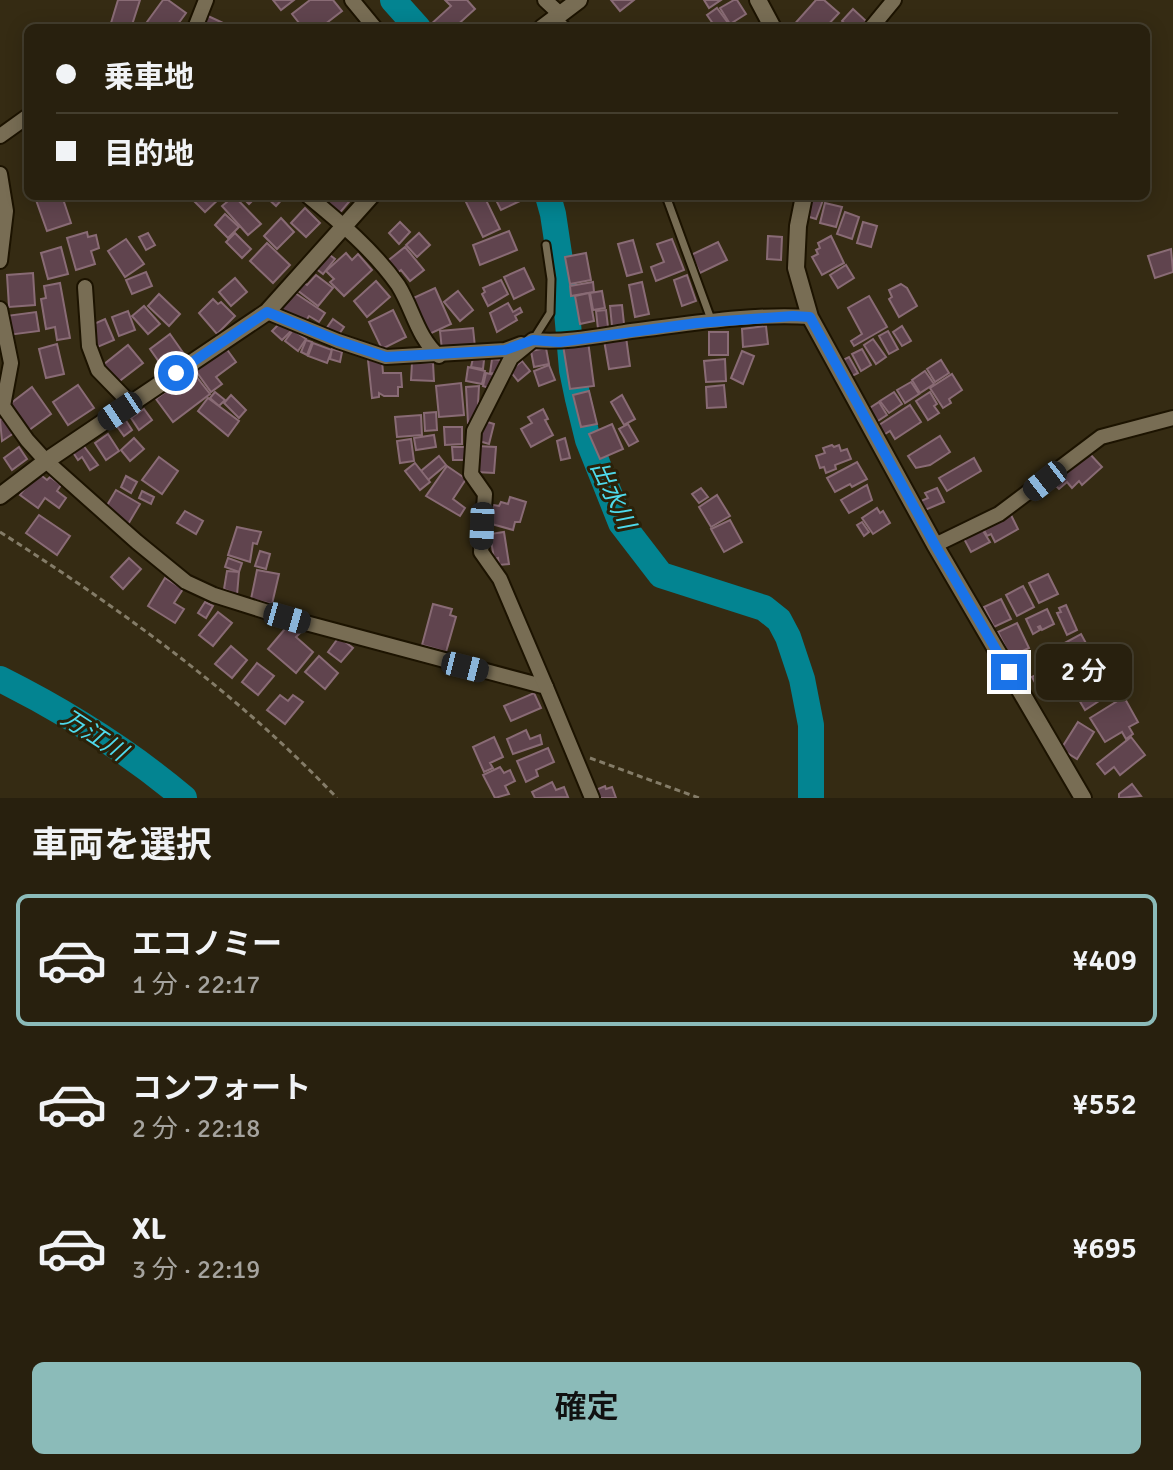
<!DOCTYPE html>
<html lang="ja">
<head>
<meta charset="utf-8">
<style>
	:root { --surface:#28200e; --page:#302817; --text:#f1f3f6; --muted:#a5a39e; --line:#443e2e; --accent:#8bbbb9 }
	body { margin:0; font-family:Signika,"Noto Sans JP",sans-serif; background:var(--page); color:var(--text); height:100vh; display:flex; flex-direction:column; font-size:30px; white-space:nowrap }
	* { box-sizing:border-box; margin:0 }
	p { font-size:26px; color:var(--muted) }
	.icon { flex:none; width:44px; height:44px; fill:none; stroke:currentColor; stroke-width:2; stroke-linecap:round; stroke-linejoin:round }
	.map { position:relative; height:798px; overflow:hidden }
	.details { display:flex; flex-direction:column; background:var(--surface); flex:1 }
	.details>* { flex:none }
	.hud { position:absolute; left:24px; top:24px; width:1126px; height:176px; border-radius:12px; box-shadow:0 4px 20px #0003,0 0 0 2px var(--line); display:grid; align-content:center; height:176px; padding:0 32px; background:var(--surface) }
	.end { position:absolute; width:36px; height:36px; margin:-18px; border:10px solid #1a73e8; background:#fff; box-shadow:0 0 0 4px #fff }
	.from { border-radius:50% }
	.bubble { position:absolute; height:56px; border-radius:12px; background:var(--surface); box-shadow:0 4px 20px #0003,0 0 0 2px var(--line); font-size:26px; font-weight:600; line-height:56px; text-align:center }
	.car { position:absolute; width:24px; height:48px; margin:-24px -12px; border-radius:10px; box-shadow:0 0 6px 2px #0007; background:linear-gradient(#222 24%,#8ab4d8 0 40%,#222 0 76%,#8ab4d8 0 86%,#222 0) }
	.hud b { display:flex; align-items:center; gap:28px; height:76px; font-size:30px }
	.hud b+b { border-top:2px solid var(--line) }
	.hud i { width:20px; height:20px; background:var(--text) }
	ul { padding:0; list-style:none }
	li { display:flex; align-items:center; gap:24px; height:132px; margin:0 16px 12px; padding:0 16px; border:4px solid transparent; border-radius:12px }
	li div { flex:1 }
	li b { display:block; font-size:30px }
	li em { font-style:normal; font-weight:600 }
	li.current { border-color:var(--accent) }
	li>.icon { width:72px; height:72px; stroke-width:1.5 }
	h2 { padding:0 32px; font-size:36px; line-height:96px }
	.primary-button { display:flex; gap:16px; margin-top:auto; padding:16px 32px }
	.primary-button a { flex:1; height:92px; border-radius:12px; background:var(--accent); color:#111; font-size:32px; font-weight:600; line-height:92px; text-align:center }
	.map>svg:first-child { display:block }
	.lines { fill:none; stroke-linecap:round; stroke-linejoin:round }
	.river { stroke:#038491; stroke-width:26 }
	.building { fill:#60444e; stroke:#896b75; stroke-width:2 }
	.service-casing { stroke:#1c1300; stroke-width:11 }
	.minor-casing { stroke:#1c1300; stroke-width:18 }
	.tertiary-casing { stroke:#1c1300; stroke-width:20 }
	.path { stroke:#847c68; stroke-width:3; stroke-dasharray:6 4; stroke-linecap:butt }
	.service { stroke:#786d54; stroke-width:7 }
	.minor { stroke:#786d54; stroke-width:14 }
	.tertiary { stroke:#786d54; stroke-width:16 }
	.route { stroke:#1a73e8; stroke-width:10 }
	.labels { text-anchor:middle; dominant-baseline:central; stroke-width:6; stroke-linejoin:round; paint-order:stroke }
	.water-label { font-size:24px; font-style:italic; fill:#4fdaec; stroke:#2b2109 }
</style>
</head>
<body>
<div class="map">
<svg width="1173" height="798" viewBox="0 0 1173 798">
	<rect width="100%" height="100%" fill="#352b13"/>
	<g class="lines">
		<!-- river -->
		<g class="river">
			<polyline points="393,0 418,28"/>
			<polyline points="548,196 553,214 566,300 572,370 578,399 588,440 621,523 661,575 764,608 779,620 788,637 802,679 811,725 811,798"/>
			<path d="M0,679C66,712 127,750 184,798"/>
		</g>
	</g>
	<!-- building -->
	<g class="building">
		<polygon points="118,0 140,0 131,28 111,23"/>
		<polygon points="163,0 168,0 186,13 175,28 156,28 147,22"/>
		<polygon points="273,0 294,0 281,10"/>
		<polygon points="310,0 333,0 342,11 320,28 303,28 292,14"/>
		<polygon points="445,0 467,0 475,9 454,28 431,28 429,26 451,6"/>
		<polygon points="611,0 634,0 620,11"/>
		<polygon points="704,0 721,0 709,8"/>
		<polygon points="734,0 737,0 746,14 730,24 720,8"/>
		<polygon points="816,0 824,0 839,13 825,28 791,28"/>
		<polygon points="717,8 731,27 730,28 716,28 707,15"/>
		<polygon points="853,9 866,21 860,28 850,28 842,21"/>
		<polygon points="208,16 232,27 231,28 203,28"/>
		<polygon points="49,196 62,196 71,223 47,231 36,200"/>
		<polygon points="189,196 222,196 205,212"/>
		<polygon points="234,196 261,224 248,235 222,206"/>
		<polygon points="241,196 257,196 249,204"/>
		<polygon points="265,196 285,196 276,206"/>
		<polygon points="325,196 354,196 337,216 320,202"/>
		<polygon points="474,196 484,196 500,229 483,237 465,200"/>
		<polygon points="494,196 517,196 520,201 501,210"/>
		<polygon points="810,196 823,200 816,219 803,215"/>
		<polygon points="825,203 842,207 836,227 820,223"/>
		<polygon points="305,208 320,223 306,237 291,223"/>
		<polygon points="845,212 859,217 852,239 837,234"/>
		<polygon points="225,214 239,227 228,238 215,225"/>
		<polygon points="281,218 294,232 277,249 264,236"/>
		<polygon points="400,222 410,232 399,244 389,233"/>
		<polygon points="863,222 877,226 871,247 857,243"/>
		<polygon points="509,231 517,250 480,265 473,245"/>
		<polygon points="87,232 88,237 96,235 99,248 91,251 95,264 76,270 67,238"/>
		<polygon points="148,233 155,245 146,250 139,237"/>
		<polygon points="235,233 251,249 242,258 226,242"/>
		<polygon points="419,233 430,245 417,257 406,245"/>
		<polygon points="768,236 782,237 781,260 767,259"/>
		<polygon points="831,236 844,263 822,275 812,257 818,254 816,250 820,248 818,243"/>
		<polygon points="126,239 144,264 125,277 108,251"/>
		<polygon points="672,239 684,270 656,281 651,267 664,262 657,244"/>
		<polygon points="633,240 642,272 627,276 618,244"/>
		<polygon points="718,242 727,260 700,273 691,255"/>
		<polygon points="267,243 290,265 273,283 250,261"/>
		<polygon points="61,247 68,274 48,279 41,253"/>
		<polygon points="405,247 424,270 410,281 401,270 395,275 385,263"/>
		<polygon points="1171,249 1173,272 1155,278 1148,256"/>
		<polygon points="326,252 335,259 323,274 314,267"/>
		<polygon points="346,253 352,260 358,254 372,270 344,296 330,282 334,279 326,271"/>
		<polygon points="586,253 591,280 570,284 565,257"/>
		<polygon points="846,265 854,278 838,288 830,275"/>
		<polygon points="524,268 534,289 514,299 504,277"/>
		<polygon points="146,272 152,286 132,294 126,280"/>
		<polygon points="33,273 35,305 9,307 7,275"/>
		<polygon points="316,275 333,288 318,306 297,290 303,282 307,285"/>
		<polygon points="687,275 696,301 682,306 674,280"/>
		<polygon points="235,278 247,292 231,306 219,292"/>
		<polygon points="501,280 508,294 488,306 482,294 485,292 483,288"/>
		<polygon points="376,281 390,297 367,317 354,301"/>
		<polygon points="593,282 594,292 571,296 570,286"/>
		<polygon points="642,282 649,314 635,317 629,285"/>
		<polygon points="60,283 70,338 57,340 55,327 46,329 41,299 46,298 44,286"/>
		<polygon points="901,284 907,288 917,306 899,317 889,299 892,297 889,290"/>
		<polygon points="435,288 451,324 425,336 409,300"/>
		<polygon points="292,291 325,313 319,322 309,316 304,324 278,312"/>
		<polygon points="458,291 473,310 460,321 444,302"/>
		<polygon points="602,291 605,308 593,310 590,293"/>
		<polygon points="589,293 594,321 580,324 575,296"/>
		<polygon points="159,294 180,314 169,326 148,306"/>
		<polygon points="869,296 887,327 854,346 851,341 862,334 848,308"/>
		<polygon points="213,299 218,304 221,302 235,316 217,334 199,313"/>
		<polygon points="508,303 513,312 520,308 522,312 515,316 517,320 497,332 490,313"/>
		<polygon points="622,305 624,324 612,326 610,306"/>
		<polygon points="144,306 160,324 148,334 132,316"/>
		<polygon points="393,310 406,337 382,349 369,322"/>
		<polygon points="606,310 608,327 598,329 596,311"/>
		<polygon points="128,311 135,330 119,336 112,317"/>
		<polygon points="36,312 39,331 8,335 6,316"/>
		<polygon points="105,319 114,340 95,348 87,327"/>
		<polygon points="333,319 344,327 337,337 326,329"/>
		<polygon points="283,320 293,329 282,340 272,331"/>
		<polygon points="766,326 768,344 743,347 742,329"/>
		<polygon points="902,326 911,341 902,346 893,332"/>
		<polygon points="473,328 475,347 442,350 440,331"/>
		<polygon points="293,330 306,339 298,351 285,341"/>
		<polygon points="888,331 898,349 889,354 879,336"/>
		<rect x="709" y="332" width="19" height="23"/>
		<polygon points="170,334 184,354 164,369 150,349"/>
		<polygon points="626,337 630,366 609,369 604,340"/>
		<polygon points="873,339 886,357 876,364 864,345"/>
		<polygon points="306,340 312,342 307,355 301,352"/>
		<polygon points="588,341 594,386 570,389 563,345"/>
		<polygon points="313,343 332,350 327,363 308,356"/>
		<polygon points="57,344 64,374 46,378 39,349"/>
		<polygon points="223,344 236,362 216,377 222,384 211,392 193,367"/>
		<polygon points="128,345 143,363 117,383 103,365"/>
		<polygon points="546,348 549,364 534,367 531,351"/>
		<polygon points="332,349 342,352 340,362 330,359"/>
		<polygon points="862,349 871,365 861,371 852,354"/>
		<polygon points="742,351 754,356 743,384 731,378"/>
		<polygon points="849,357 858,373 848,378 839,362"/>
		<polygon points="473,358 484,360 483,369 471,367"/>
		<polygon points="492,359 502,360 501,374 490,373"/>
		<polygon points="725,359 726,381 706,382 704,361"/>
		<polygon points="368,360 382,360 383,373 401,373 402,387 398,387 398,396 384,396 379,393 379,397 372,398"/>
		<polygon points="941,360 949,373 935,382 927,369"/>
		<polygon points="522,361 530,371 518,381 510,371"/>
		<polygon points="412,363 433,363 434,381 411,380"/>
		<polygon points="549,365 555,380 539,386 534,371"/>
		<polygon points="468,367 485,371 482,384 466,381"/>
		<polygon points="192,371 210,394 173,422 156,399"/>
		<polygon points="925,371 934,384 920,393 912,380"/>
		<polygon points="486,373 495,375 492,389 483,386"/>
		<polygon points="952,374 962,390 949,399 951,403 943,408 930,388"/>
		<polygon points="911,382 919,394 905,403 897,390"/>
		<polygon points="461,383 464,415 439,417 436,386"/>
		<polygon points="78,385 94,408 68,425 53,402"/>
		<polygon points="724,385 726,407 707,408 706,387"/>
		<polygon points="479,386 477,422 468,423 466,387"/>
		<polygon points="32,387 51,414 25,433 6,407"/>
		<polygon points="589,391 597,424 581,427 573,395"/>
		<polygon points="215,392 225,400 219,406 210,398"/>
		<polygon points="894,392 902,404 889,413 880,401"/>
		<polygon points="930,392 937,404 934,406 939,413 928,420 916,401"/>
		<polygon points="231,395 246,410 239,418 224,403"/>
		<polygon points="622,395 635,419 624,425 611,402"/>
		<polygon points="208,398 239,421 228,436 198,411"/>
		<polygon points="879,402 887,415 873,424 865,411"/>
		<polygon points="910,405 921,422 895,439 890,431 882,436 876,427"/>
		<polygon points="144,409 152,420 139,430 131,418"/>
		<polygon points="543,409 548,419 545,420 553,435 531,447 521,429 532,423 528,417"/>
		<polygon points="436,412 437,430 425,431 424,413"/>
		<polygon points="7,415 17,431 2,441 0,420"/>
		<polygon points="421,415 422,435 397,437 395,417"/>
		<polygon points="125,419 132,430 124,436 116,425"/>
		<polygon points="484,421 494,424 489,444 479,441"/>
		<polygon points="612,424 623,449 600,459 589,434"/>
		<polygon points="628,424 638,441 629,446 619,429"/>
		<polygon points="444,427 462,427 462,444 445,445"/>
		<polygon points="108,434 119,451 106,460 95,443"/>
		<polygon points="434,435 436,447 416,450 414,438"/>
		<polygon points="940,436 950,452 930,465 916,468 908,456"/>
		<polygon points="134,438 144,449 130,461 121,450"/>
		<polygon points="565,438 570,458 561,460 557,441"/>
		<polygon points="411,439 414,461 400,463 397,441"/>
		<polygon points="83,445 98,465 90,470 82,457 78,460 70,448"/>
		<polygon points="832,445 834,447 839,445 841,451 847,449 851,459 835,465 836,469 826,473 824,467 820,468 816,456 825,453 823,448"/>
		<polygon points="477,446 496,447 494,473 476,472"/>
		<polygon points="19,447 27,459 12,470 4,458"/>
		<polygon points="452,447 470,447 470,460 453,460"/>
		<polygon points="1089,453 1102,467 1082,485 1079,481 1072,488 1067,482 1059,489 1054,484"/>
		<polygon points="439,456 446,465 428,480 421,471"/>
		<polygon points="159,457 178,471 162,494 142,480"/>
		<polygon points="974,458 981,471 947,491 939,478"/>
		<polygon points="857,462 867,479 852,487 850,484 835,492 827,478"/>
		<polygon points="415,463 430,482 420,490 405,471"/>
		<polygon points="447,466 466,479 453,499 465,508 460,516 426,496"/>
		<polygon points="37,472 47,480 50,477 61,485 57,491 66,498 59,508 45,498 38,508 20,495"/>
		<polygon points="126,476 137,482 131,493 121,487"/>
		<polygon points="867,485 872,500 849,513 841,500"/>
		<polygon points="701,488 708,497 699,503 692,494"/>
		<polygon points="937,488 944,502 925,510 921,501 928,498 925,493"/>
		<polygon points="116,490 140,504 127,526 114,518 115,513 106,507"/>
		<polygon points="142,491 154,497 151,504 139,498"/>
		<polygon points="717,495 730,516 711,527 699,507"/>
		<polygon points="510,497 526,502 520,522 515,522 513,530 488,523 493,505 499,506 501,502 508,504"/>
		<polygon points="877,508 880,513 883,511 890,523 873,534 862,518"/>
		<polygon points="1008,509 1018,529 995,542 991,534 987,536 981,524"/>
		<polygon points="185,511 203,521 196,534 177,523"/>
		<polygon points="39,515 70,536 57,555 26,533"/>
		<polygon points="730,520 742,542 724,552 711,529"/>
		<polygon points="862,522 869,532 864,536 857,525"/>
		<polygon points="980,526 990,542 971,552 962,535"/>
		<polygon points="237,527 261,532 257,544 253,543 250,562 228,555"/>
		<polygon points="504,532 509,564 499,565 498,558 494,559 490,534"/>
		<polygon points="260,551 270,554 266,569 255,566"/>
		<polygon points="129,558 141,569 123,589 111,577"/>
		<polygon points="228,558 242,563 239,572 225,567"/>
		<polygon points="257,570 279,574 272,604 251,599"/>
		<polygon points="227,571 239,572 237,595 224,589"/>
		<polygon points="1048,574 1058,594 1039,603 1029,583"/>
		<polygon points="165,578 183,589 174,603 184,609 175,623 148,606"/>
		<polygon points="1023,586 1034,607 1017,616 1006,595"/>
		<polygon points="1001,599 1011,619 994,627 984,607"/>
		<polygon points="205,602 213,606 206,618 198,613"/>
		<polygon points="433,604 452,609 450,615 456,617 446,652 422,645"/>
		<polygon points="1066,605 1077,630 1067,635 1057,613 1061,612 1059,608"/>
		<polygon points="1047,609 1054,624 1042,630 1040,626 1038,627 1040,630 1033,634 1026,619"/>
		<polygon points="218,612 232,623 213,646 199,635"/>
		<polygon points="290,623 301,632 296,637 313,652 296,673 268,649"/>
		<polygon points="1017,623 1029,648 1010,657 998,632"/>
		<polygon points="1081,634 1088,647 1094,644 1097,649 1092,652 1100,668 1083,677 1080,672 1076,674 1061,645"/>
		<polygon points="339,637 353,648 341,662 328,652"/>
		<polygon points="231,646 247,660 232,678 215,664"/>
		<polygon points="319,656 338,673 325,689 305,672"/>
		<polygon points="257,663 274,676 258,695 242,682"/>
		<polygon points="1055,665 1063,681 1040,692 1032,677"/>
		<polygon points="1104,671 1108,671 1119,688 1085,710 1072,688"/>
		<polygon points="534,693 541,708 511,721 504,706"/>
		<polygon points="280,695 288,701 293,695 303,702 285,724 267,710"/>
		<polygon points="1124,697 1138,722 1129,727 1133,734 1126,739 1122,732 1105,742 1090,718"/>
		<polygon points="1078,722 1094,732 1077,759 1061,749"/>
		<polygon points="526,730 530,739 540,735 542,744 513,754 507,739"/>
		<polygon points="494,737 503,757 490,763 493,768 484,772 473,747"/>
		<polygon points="1131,737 1145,755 1120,775 1114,767 1105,774 1097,764"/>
		<polygon points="548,748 554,762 536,770 538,776 526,782 517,761"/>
		<polygon points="500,767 504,773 510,770 515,781 505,786 509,794 495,798 483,775"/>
		<polygon points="552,782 556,790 564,787 568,797 535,798 532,792"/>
		<polygon points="1132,784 1141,796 1119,798 1119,794"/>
		<polygon points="605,786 606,789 612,787 616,798 594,798 591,792"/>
	</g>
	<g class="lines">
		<!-- service casing -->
		<g class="service-casing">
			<g id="service">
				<polyline points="557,17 568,28"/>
				<polyline points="666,196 712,322"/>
				<polyline points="533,340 550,313 551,279 546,245"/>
			</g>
		</g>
		<!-- minor casing -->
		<g class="minor-casing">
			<g id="minor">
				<polyline points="352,0 375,28"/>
				<polyline points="545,0 559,13"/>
				<polyline points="195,28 206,0"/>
				<polyline points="871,28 894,0"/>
				<polyline points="0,136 28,116"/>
				<polyline points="0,174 6,211 0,261"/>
				<path d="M308,196C340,222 374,251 398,285C413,309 417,337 439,356"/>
				<polyline points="85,287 89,346 98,370 131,404"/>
				<polyline points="0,309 11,363 3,406 27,440 46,461 137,542 186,582 214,595 287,618 546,687 592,798"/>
				<polyline points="267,312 338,341 386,357 505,350 521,344"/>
				<polyline points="935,545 999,514 1101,437 1173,418"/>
				<path d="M546,687L500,579L481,552L485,494L471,474L474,431L511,358L533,340C567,343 598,336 631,331C689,324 752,313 810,317"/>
			</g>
		</g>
		<!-- tertiary casing -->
		<g class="tertiary-casing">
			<g id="tertiary">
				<polyline points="758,0 773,28"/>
				<polyline points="542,28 579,0"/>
				<polyline points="804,196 798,226 796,268 810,317 935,545 1083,798"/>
				<polyline points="0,496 46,461 267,312 371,196"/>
			</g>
		</g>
		<!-- path -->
		<g class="path">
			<path d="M0,532C121,609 238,694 337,798"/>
			<polyline points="590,758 699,798"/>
		</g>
		<!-- service -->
		<use href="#service" class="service"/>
		<!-- minor -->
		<use href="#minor" class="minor"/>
		<!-- tertiary -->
		<use href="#tertiary" class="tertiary"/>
	</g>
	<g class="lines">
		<!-- route -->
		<polyline class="route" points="176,373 267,312 338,341 386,357 505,350 533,340 559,342 697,323 793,316 810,317 935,545 1009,672"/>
	</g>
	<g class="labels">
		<!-- water labels -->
		<g class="water-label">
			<text transform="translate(613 495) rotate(65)">出水川</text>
			<text transform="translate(94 735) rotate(33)">万江川</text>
		</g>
	</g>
</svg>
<i class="end from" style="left:176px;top:373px"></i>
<i class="end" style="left:1009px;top:672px"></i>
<div class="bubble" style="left:1036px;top:644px;width:96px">2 分</div>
<i class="car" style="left:120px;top:411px;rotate:236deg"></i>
<i class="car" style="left:1045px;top:481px;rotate:232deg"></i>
<i class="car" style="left:482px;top:526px;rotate:182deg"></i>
<i class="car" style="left:287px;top:618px;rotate:106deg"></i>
<i class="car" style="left:465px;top:667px;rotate:104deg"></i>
<div class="hud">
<b><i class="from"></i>乗車地</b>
<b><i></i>目的地</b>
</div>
</div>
<section class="details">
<h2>車両を選択</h2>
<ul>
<li class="current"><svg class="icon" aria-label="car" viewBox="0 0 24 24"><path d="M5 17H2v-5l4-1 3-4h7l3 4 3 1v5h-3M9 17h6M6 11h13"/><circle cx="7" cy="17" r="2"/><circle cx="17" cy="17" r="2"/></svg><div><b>エコノミー</b><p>1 分 · 22:17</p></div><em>¥409</em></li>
<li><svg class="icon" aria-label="car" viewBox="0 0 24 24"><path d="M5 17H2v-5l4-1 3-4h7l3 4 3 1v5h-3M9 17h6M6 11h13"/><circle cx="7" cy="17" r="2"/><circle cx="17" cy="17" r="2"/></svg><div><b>コンフォート</b><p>2 分 · 22:18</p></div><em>¥552</em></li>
<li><svg class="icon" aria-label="car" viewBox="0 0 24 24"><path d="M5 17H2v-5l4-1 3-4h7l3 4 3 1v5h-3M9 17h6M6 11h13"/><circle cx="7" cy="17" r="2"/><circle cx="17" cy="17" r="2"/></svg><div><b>XL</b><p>3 分 · 22:19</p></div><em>¥695</em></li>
</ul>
<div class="primary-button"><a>確定</a></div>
</section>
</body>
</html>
